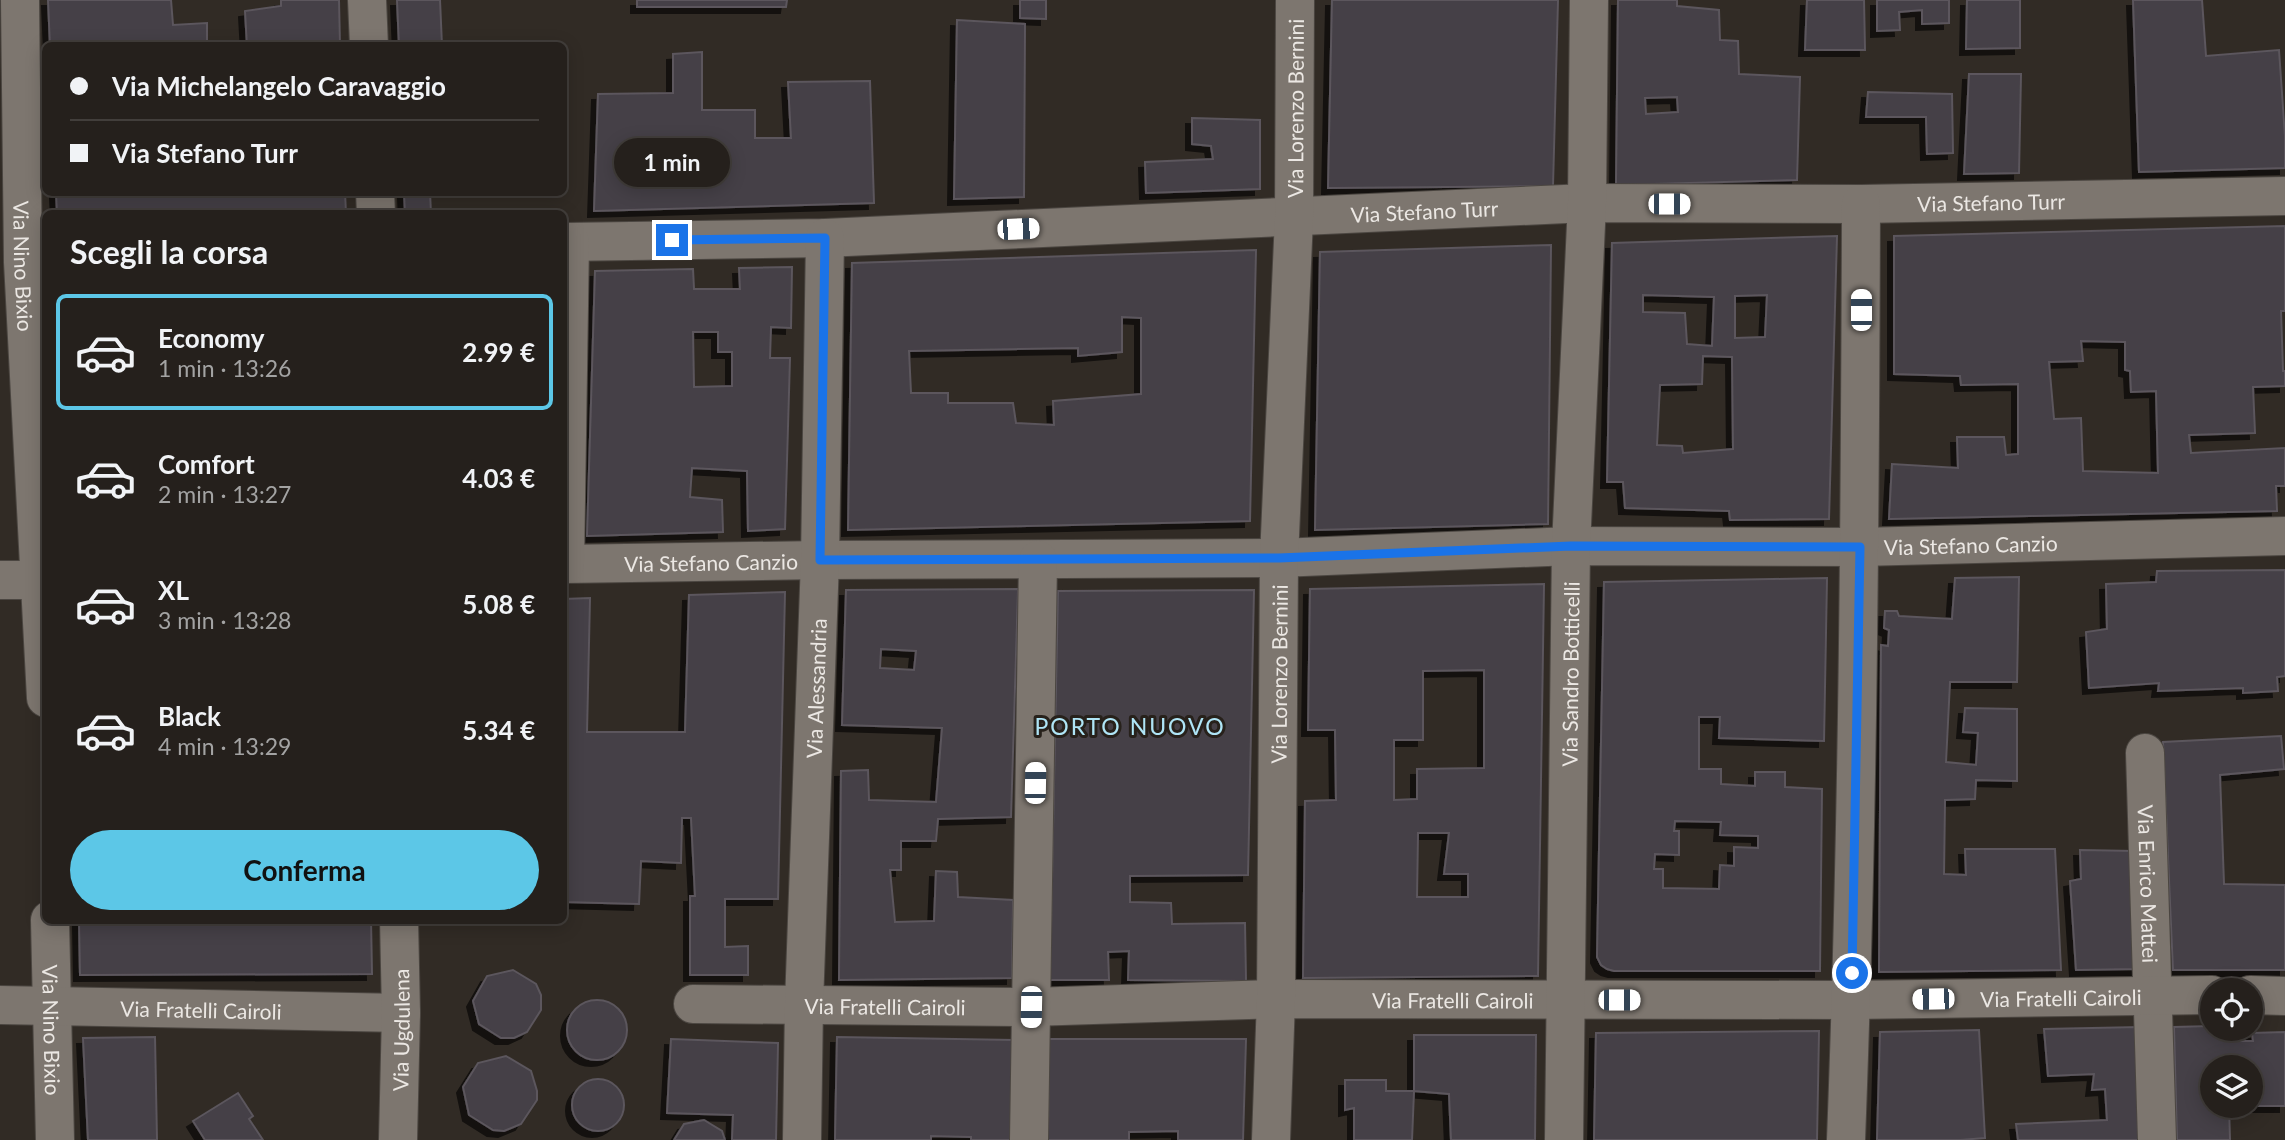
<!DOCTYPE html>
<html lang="it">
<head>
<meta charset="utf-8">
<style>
	:root { --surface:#25201c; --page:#2d2825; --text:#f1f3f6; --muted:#a3a3a3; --line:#423e3b; --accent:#5cc7e7 }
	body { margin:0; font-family:Lato,sans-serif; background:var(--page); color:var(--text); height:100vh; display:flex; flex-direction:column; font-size:26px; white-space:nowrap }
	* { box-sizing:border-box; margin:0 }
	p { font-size:23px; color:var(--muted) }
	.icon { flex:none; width:38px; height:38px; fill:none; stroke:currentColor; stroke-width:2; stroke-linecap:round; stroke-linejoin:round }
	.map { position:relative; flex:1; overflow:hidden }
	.sheet { position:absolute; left:42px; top:210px; width:525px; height:714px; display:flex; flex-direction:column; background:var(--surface); border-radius:10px; box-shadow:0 4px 18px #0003,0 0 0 2px var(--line) }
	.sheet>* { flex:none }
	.banner { position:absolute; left:42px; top:42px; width:525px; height:154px; border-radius:10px; box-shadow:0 4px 18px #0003,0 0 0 2px var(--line); display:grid; align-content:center; height:154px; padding:0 28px; background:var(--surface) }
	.tools { position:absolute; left:2200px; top:978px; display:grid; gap:14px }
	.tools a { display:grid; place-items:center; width:63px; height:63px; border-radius:50%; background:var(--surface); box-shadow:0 4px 18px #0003,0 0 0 2px var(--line); font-size:35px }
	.end { position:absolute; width:32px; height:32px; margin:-16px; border:9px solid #1a73e8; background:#fff; box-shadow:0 0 0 4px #fff }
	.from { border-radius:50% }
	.bubble { position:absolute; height:49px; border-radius:24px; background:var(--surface); box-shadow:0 4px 18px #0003,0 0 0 2px var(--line); font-size:23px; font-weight:700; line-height:49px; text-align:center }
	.car { position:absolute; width:21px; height:42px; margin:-21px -10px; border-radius:9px; box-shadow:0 0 5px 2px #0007; background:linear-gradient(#fff 24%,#345 0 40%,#fff 0 76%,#345 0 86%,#fff 0) }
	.banner b { display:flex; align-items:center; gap:24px; height:66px; font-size:26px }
	.banner b+b { border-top:2px solid var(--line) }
	.banner i { width:18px; height:18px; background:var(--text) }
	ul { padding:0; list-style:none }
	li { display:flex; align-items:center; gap:21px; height:116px; margin:0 14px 10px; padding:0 14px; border:4px solid transparent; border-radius:10px }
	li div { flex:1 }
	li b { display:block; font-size:26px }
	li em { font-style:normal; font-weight:700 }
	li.active { border-color:var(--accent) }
	li>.icon { width:63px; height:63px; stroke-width:1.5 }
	h2 { padding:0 28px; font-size:32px; line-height:84px }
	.button { display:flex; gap:14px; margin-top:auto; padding:14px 28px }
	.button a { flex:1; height:80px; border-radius:42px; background:var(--accent); color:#111; font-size:28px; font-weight:700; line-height:80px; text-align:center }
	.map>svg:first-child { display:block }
	.building { fill:#443f46; stroke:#5b565d; stroke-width:2; fill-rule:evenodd; filter:url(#shadow) }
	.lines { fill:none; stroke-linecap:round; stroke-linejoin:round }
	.minor-casing { stroke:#4b4641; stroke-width:40 }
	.minor { stroke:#7d766f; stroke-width:38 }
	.route { stroke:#1a73e8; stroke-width:9 }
	.labels { text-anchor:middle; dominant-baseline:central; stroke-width:6; stroke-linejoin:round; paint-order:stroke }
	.street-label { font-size:21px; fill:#ebe7e3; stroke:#27211b }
	.neighbourhood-label { font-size:23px; letter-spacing:2px; fill:#afe5f6; stroke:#27211b }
</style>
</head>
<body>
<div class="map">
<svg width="2285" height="1140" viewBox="0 0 2285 1140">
	<defs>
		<filter id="shadow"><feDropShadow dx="-6" dy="6" stdDeviation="0" flood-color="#0009"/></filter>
	</defs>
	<rect width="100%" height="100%" fill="#312b25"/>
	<!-- building -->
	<g class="building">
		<polygon points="48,0 171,0 173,25 207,23 207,46 50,46"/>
		<polygon points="281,0 339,0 340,46 247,46 245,11 281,6"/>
		<polygon points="397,0 440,0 442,46 399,46"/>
		<polygon points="637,0 787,0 786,7 637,7"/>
		<polygon points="1020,0 1046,0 1046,19 1020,18"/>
		<polygon points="1332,0 1558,0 1553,186 1328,188"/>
		<path d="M1618,0H1677V6L1719,10L1720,40L1738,41L1739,74L1800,77L1797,180L1616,185ZM1677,97L1678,112L1646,114L1645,98Z"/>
		<polygon points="1807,0 1864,0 1865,50 1805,50"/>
		<polygon points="1877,0 1949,0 1949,23 1922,24 1922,10 1899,12 1900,30 1877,31"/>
		<polygon points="1967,0 2020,0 2020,48 1966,49"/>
		<polygon points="2133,0 2202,0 2206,56 2279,50 2285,137 2285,168 2139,172"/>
		<polygon points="957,20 1025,24 1024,197 954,199"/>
		<polygon points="702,52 702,110 755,110 755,138 791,138 788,82 870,81 874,203 594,211 598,94 673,93 673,54"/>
		<polygon points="1969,74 2021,74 2019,173 1964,174"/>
		<polygon points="1868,92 1952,94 1953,153 1927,154 1926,117 1866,117"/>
		<polygon points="1192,118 1260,120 1260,189 1146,193 1145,162 1213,159 1211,146 1192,144"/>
		<polygon points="56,192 345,192 346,214 57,214"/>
		<polygon points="404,192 430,192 431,214 405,214"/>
		<path d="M2285,226V311H2281L2283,371H2285V386L2253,387L2255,433L2189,435L2191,453L2285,448V486H2276L2277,511L1889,519L1892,464L1958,468L1957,437H2004L2006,455L2018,454V384L1961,385L1960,376L1894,374V236ZM2081,341L2125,342V370L2130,371L2131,392L2156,391L2158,473L2083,471L2081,418L2054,419L2049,362L2083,361Z"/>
		<path d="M1837,236L1829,519L1730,520L1729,511L1625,508L1623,482H1607L1612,243ZM1643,295L1714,297L1712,346L1687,344L1685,313L1643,312ZM1767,295L1765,337L1735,338V296ZM1703,356L1732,357L1733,449L1683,453L1682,446L1657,445L1660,385L1702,384Z"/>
		<polygon points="1551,245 1548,524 1315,530 1320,252"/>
		<path d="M1256,250L1250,521L848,530L852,263ZM1122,317L1141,318V394L1053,401L1054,425L1016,423L1013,403H948V393H911L909,351L1078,348V356L1122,352Z"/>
		<path d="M792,267L791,328L771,327L770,358H790L785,529L748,531L747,471L692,468L690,497L722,500L723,532L587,536L595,271L693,269L694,289H740L739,268ZM693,332H718V352H732V386L694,387Z"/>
		<polygon points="2285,570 2285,676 2277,677 2278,691 2243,693 2243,688 2158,691 2159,683 2089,688 2086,632 2107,629 2106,584 2156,582 2157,571"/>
		<polygon points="2019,577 2017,682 1950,682 1946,762 1976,765 1978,733 1963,732 1965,708 2017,709 2017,781 1976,780 1975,799 1945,800 1944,874 1966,875 1965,849 2055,849 2061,970 1879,972 1881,645 1888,646 1889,630 1884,628 1885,611 1897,611 1899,616 1952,619 1955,578"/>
		<path d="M1827,578L1824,741L1719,738L1720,717H1699V769H1721V784L1755,786V772H1785V787L1822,789L1820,971H1614L1607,969L1601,965L1597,957L1604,582ZM1675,821L1721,822L1720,835L1758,836V848L1734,847V866L1720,865L1719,889L1663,888V869H1654L1655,854L1679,855V831H1674Z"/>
		<path d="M1544,584L1538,976L1303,978L1305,801L1336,800L1335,730H1308L1310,589ZM1484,670V768L1417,769V799L1394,800V740H1423V671ZM1418,833H1449L1444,874H1468V897H1417Z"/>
		<path d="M1018,589L1011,817L938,819L936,841H901V870H890L895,922L934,921L936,871L957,872L958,897L1013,900L1012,978L839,980L841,771L868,770L869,800L936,802L942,728L842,725L846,590ZM881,649L916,651L914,670L880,668Z"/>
		<polygon points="1254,590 1248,875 1130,876 1130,902 1171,903 1172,924 1245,923 1246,981 1128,980 1129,951 1108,952 1109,980 1050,980 1058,591"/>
		<polygon points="785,592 778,899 725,899 725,947 748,946 748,975 690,975 690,896 695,896 691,818 682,818 681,863 641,861 639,904 564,902 564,599 590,598 587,732 685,732 689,595"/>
		<polygon points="2281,736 2284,769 2220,775 2224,884 2285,885 2285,970 2173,970 2163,742"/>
		<polygon points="2080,850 2134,851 2138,969 2076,970 2070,881 2081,879"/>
		<polygon points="79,920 371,920 372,974 80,975"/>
		<polygon points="513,970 536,984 541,995 541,1010 527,1032 514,1038 501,1038 479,1024 473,1001 487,976"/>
		<circle cx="597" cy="1030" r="30"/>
		<polygon points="2212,1026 2212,1029 2226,1029 2227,1041 2253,1041 2252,1033 2285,1032 2285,1106 2250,1106 2250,1068 2212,1068 2212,1106 2229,1106 2230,1140 2177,1140 2174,1027"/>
		<polygon points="2140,1027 2145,1140 2018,1140 2016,1124 2107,1120 2105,1089 2092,1090 2094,1074 2048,1076 2044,1029"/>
		<polygon points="1979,1030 1985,1138 1960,1140 1877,1140 1880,1032"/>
		<polygon points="1819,1031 1817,1140 1594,1140 1596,1033"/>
		<polygon points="1414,1035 1536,1035 1535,1140 1451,1140 1449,1094 1414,1091"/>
		<polygon points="155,1037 157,1140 88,1140 83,1038"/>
		<polygon points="837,1037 1013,1040 1011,1140 971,1140 971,1137 931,1136 931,1140 835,1140"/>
		<polygon points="671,1039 778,1043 776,1140 732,1140 733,1115 667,1113"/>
		<polygon points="1049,1039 1246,1039 1243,1140 1178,1140 1178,1131 1129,1132 1129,1140 1048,1140"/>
		<polygon points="506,1056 531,1071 537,1091 537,1100 521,1124 504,1131 493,1130 469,1115 463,1087 478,1063"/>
		<circle cx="598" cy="1105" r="26"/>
		<polygon points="1345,1080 1386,1080 1386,1091 1414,1091 1412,1140 1354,1140 1354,1108 1345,1110"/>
		<polygon points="238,1093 253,1116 249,1119 263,1140 205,1140 193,1121"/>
		<polygon points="704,1120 722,1131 725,1140 674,1140 684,1124"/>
	</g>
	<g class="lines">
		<!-- minor casing -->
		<g class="minor-casing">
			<g id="minor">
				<path id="s1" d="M20,0L23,262L46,698"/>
				<polyline points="367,0 369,46"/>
				<polyline points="375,192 376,214"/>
				<path id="s2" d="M564,242L825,238L1587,203L1861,204L2285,196"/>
				<path id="s3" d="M564,564L820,560L1279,558L1571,546L1860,547L2285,536"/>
				<polyline points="565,564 570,242"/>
				<polyline points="0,580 46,580"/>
				<path id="s4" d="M2145,753L2157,1140"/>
				<path id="s5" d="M50,920L55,1140"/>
				<polyline points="2250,995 2285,996"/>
				<path id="s6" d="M693,1004L1031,1007L1276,999L1851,1000L2212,995"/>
				<path id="s7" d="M0,1005L401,1013"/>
				<path id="s8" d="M398,1140L401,1013L399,920"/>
				<path id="s9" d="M802,1140L804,1004L820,560L825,238"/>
				<polyline points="1029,1140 1038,560"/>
				<path id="s10" d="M1271,1140L1276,999L1279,558L1294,218L1295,0"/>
				<path id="s11" d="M1564,1140L1571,546L1587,203L1589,0"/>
				<path d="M1846,1140C1858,828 1860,516 1861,204"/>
			</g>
		</g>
		<!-- minor -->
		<use href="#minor" class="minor"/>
	</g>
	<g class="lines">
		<!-- route -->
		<polyline class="route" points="672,240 825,238 820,560 1279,558 1571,546 1860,547 1852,973"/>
	</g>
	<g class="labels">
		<!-- street labels -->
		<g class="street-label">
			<text stroke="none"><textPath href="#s10" startOffset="1032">Via Lorenzo Bernini</textPath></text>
			<text stroke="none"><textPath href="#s2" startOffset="1428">Via Stefano Turr</textPath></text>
			<text stroke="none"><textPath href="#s2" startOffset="861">Via Stefano Turr</textPath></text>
			<text stroke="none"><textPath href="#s1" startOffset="266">Via Nino Bixio</textPath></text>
			<text stroke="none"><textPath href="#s3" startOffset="1407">Via Stefano Canzio</textPath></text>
			<text stroke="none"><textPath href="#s3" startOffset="147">Via Stefano Canzio</textPath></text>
			<text stroke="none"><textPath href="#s10" startOffset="466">Via Lorenzo Bernini</textPath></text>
			<text stroke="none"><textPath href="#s11" startOffset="466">Via Sandro Botticelli</textPath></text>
			<text stroke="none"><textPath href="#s9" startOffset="452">Via Alessandria</textPath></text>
			<text stroke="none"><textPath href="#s4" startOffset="131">Via Enrico Mattei</textPath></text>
			<text stroke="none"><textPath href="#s6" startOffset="1368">Via Fratelli Cairoli</textPath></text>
			<text stroke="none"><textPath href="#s6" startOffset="760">Via Fratelli Cairoli</textPath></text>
			<text stroke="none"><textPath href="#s6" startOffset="192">Via Fratelli Cairoli</textPath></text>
			<text stroke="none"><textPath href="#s7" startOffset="201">Via Fratelli Cairoli</textPath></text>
			<text stroke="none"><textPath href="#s5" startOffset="110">Via Nino Bixio</textPath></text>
			<text stroke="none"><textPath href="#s8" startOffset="110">Via Ugdulena</textPath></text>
		</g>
		<!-- neighbourhood labels -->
		<g class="neighbourhood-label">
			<text x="1130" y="726">PORTO NUOVO</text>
		</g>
	</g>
</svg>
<div class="tools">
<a><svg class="icon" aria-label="locate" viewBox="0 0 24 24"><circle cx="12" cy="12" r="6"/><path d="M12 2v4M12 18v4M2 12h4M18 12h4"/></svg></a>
<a><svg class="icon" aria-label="layers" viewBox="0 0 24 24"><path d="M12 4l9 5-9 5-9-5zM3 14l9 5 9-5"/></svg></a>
</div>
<i class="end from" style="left:1852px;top:973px"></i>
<i class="end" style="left:672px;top:240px"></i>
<div class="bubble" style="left:614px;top:138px;width:116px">1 min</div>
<i class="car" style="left:1669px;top:204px;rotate:90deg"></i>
<i class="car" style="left:1018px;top:229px;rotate:88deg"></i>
<i class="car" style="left:1861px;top:310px;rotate:0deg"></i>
<i class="car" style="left:1035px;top:783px;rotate:1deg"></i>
<i class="car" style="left:1933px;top:999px;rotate:269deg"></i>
<i class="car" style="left:1619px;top:1000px;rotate:90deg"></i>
<i class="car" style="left:1031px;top:1007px;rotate:181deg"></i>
<div class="banner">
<b><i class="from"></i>Via Michelangelo Caravaggio</b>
<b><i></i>Via Stefano Turr</b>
</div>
<section class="sheet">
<h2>Scegli la corsa</h2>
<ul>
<li class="active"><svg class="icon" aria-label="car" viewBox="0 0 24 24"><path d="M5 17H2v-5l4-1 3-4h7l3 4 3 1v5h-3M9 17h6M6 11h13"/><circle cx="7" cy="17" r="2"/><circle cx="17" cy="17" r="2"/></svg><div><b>Economy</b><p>1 min · 13:26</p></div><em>2.99 €</em></li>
<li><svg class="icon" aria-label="car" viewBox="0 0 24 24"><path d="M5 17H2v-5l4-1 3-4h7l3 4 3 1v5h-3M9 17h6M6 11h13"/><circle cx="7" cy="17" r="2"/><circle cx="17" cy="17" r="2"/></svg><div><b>Comfort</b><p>2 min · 13:27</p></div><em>4.03 €</em></li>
<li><svg class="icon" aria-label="car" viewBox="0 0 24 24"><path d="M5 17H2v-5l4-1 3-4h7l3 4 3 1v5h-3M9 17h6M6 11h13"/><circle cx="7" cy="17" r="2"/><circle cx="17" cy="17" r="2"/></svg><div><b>XL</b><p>3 min · 13:28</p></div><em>5.08 €</em></li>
<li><svg class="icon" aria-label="car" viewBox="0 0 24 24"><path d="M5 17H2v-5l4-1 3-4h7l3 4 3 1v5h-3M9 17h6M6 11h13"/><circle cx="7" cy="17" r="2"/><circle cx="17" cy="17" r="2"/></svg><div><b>Black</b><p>4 min · 13:29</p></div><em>5.34 €</em></li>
</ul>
<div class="button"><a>Conferma</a></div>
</section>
</div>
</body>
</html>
